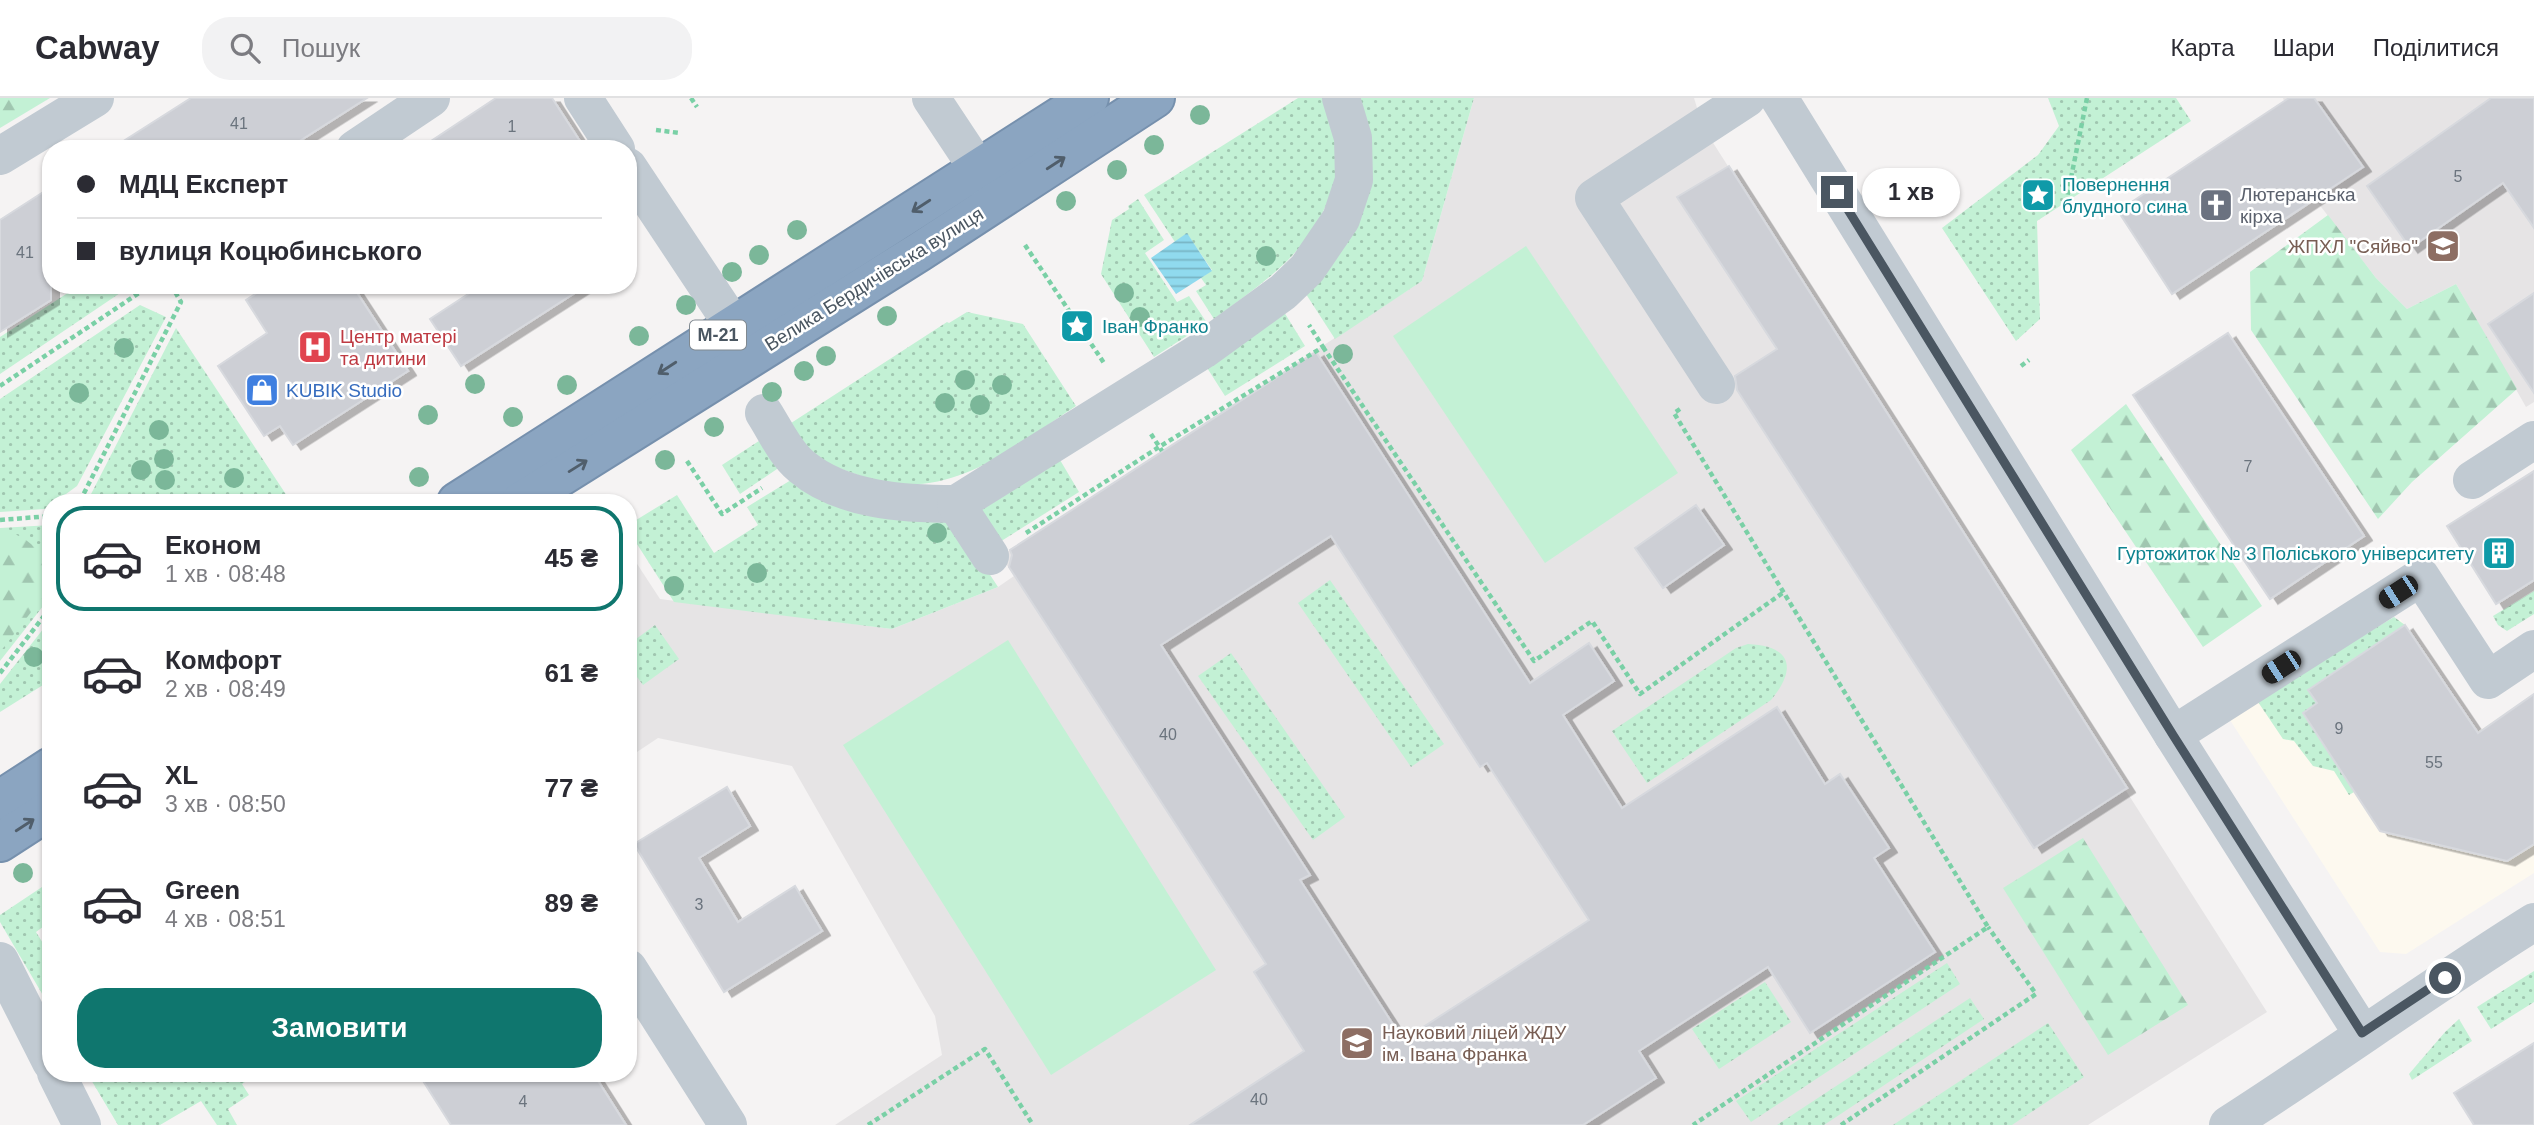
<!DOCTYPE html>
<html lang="uk">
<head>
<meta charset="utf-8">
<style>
	:root { --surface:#fff; --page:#f2f2f3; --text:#2b2b33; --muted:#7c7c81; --line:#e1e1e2; --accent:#0f766e }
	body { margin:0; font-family:Helvetica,sans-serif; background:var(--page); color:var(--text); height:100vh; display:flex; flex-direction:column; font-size:26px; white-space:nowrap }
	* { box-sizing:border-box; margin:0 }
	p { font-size:23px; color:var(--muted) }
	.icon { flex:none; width:38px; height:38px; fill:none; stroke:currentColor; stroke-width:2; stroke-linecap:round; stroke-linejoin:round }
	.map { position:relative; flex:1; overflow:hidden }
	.details { position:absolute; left:42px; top:396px; width:595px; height:588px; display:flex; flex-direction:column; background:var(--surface); border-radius:28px; box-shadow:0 2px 5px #0004 }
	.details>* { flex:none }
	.top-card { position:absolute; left:42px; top:42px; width:595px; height:154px; border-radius:28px; box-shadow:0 2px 5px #0004; display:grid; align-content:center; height:154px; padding:0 35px; background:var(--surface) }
	.end { position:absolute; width:32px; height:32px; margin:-16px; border:9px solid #4a5661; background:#fff; box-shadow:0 0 0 4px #fff }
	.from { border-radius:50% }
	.bubble { position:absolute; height:49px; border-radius:24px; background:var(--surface); box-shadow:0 2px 5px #0004; font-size:23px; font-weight:700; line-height:49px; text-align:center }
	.car { position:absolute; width:21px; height:42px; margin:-21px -10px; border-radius:9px; box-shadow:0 0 5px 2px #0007; background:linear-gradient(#222 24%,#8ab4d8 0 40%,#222 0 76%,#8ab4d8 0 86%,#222 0) }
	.top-card b { display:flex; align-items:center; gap:24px; height:66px; font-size:26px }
	.top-card b+b { border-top:2px solid var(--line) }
	.top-card i { width:18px; height:18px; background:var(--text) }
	ul { padding:12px 0 0; list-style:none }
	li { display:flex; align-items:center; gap:21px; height:105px; margin:0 14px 10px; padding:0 21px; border:4px solid transparent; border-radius:28px }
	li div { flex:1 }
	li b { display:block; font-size:26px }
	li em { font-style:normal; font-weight:700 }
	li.active { border-color:var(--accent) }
	li>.icon { width:63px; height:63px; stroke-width:1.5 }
	.button { display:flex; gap:14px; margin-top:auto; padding:14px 35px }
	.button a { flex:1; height:80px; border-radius:28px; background:var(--accent); color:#fff; font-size:28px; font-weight:700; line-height:80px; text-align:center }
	header { display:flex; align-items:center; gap:42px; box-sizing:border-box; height:98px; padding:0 35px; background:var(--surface); border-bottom:2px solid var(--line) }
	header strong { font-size:33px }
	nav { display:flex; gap:38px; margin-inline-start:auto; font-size:24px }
	.search { width:490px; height:63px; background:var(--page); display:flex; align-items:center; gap:18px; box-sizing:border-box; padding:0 24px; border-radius:28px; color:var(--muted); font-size:26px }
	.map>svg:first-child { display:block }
	.commercial { fill:#fdf9ef }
	.education { fill:#e6e4e5 }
	.grass { fill:url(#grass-dots) }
	.forest { fill:url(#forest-firs) }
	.park { fill:#c3f1d5 }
	.water { fill:url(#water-rules) }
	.building { fill:#cdcfd5; stroke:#d7d9de; stroke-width:2; fill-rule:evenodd; filter:url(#shadow) }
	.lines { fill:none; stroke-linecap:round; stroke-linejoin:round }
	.highway-casing { stroke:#7690ad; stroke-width:42 }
	.path { stroke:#7ad0a6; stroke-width:4.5; stroke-dasharray:5 3.5; stroke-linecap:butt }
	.minor { stroke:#c1cad2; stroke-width:38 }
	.highway { stroke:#8ba5c1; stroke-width:38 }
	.tree { fill:#7bb799 }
	.oneway { stroke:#505e6b }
	.route { stroke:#4a5661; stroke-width:9 }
	.labels { text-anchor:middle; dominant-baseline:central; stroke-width:5; stroke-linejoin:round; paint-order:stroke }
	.number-label { font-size:16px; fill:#6b747e }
	.shield { fill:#fff; stroke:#808990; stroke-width:2 }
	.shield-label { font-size:18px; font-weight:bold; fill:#4a5661 }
	.culture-label { font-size:19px; fill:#0d838f; stroke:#fff; text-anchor:start }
	.worship-label { font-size:19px; fill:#5b616d; stroke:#fff; text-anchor:start }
	.education-label { font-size:19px; fill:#785e54; stroke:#fff; text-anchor:end }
	.street-label { font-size:19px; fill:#4a5661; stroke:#fff }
	.health-label { font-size:19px; fill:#be3a42; stroke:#fff; text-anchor:start }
	.shop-label { font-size:19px; fill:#366cbe; stroke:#fff; text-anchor:start }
</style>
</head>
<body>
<header>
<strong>Cabway</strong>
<div class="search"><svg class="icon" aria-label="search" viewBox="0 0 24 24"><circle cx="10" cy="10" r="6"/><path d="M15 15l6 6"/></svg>Пошук</div>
<nav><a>Карта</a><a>Шари</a><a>Поділитися</a></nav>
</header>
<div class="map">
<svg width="2534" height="1027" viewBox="0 0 2534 1027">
	<defs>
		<pattern id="grass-dots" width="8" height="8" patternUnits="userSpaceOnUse" patternTransform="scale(1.75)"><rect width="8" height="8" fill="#c3f1d5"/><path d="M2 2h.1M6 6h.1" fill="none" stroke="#a0c6b0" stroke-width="1.8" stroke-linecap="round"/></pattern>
		<pattern id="forest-firs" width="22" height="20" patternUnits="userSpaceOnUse" patternTransform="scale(1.75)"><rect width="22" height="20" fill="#c3f1d5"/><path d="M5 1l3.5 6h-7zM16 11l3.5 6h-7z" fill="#a0c6b0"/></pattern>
		<pattern id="water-rules" width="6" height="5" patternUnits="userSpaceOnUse" patternTransform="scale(1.75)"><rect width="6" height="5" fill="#90daee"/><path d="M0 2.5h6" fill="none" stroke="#78b4c4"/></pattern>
		<filter id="shadow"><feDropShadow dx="8" dy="4.5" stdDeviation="0" flood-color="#0004"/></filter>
	</defs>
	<rect width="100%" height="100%" fill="#f5f3f3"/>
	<!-- commercial -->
	<polygon class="commercial" points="2400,521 2477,634 2534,596 2534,775 2406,856 2380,854 2228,619"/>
	<!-- education -->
	<g class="education">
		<polygon points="1474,0 1694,0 1703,29 2267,914 2088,1027 835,1027 942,957 935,918 792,668 658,640 628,660 628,452 660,501 892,531 998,489 1014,478 1001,458 1422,183"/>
		<polygon points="2283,0 2534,0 2534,304 2526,309 2456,186 2407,211 2376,180 2315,101 2261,19 2284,3"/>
	</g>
	<!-- grass -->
	<g class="grass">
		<path d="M1298,0H1323C1331,21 1340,51 1337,73C1337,80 1333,87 1331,94C1311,154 1263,185 1214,221L1196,193L1206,187L1201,180L1212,172L1187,136L1175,144L1144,97Z"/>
		<polygon points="1360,0 1474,0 1422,183 1335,241 1304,193"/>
		<polygon points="2048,0 2176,0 2191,23 2037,123 2040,221 2016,243 1942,130 2038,57 2059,28"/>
		<polygon points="1138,101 1164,142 1145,155 1177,204 1189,198 1207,225 1154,259 1101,176 1112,122 1129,111 1128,108"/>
		<polygon points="80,187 132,187 0,276 0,239"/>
		<polygon points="140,207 166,219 77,388 55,404 51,404 45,411 0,414 0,301"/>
		<path d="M967,214L1023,226L1076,308C1009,352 946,408 861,378C845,372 825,367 812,356C803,348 795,336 788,327L947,224L949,225Z"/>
		<polygon points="1284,214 1305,248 1225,298 1204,265"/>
		<polygon points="176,230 291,404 90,404 88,402"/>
		<polygon points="762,341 780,369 740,396 722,367"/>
		<polygon points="1060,362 1079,394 995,447 975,416"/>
		<polygon points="791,382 949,414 998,489 892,531 674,504 628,432 628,427 677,397 714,455 758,427 747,409"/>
		<polygon points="51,427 51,498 0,563 0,430"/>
		<polygon points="1330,482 1444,646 1411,669 1298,505"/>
		<polygon points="2534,493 2534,516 2507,533 2498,527 2493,518"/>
		<polygon points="2394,519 2405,527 2309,592 2317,605 2303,616 2354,694 2349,697 2334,673 2313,668 2294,643 2283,641 2256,601"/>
		<polygon points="51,521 51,582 0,614 0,586"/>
		<polygon points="655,527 679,561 643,587 628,567 628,547"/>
		<path d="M1748,546C1792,548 1797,571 1771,602L1647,685L1612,633L1736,550Z"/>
		<polygon points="1231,555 1345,719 1313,742 1198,578"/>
		<polygon points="51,783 51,823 36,834 51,858 51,911 0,824 0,817"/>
		<polygon points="1947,865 1960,886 1751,1024 1736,1003"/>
		<polygon points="2534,873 2534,904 2491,931 2477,909"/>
		<polygon points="1765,884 1791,924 1719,971 1692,931"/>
		<polygon points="1970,900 1984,921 1824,1027 1777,1027"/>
		<polygon points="2459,921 2472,943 2412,982 2409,976 2445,934"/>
		<polygon points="2048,925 2084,979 2012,1027 1893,1027"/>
		<polygon points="87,975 254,975 255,977 242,986 249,997 228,1011 237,1027 217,1027 201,1003 160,1027 118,1027"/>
	</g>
	<!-- forest -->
	<g class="forest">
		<polygon points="0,0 50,0 0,30"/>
		<polygon points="2328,117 2376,180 2407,211 2456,186 2517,291 2412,384 2378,421 2251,232 2250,174"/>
		<polygon points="2126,306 2262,508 2203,549 2071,352"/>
		<path d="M0,434C30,433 57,468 46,495L0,554Z"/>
		<polygon points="2083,740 2188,907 2108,957 2003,790"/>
	</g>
	<!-- park -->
	<g class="park">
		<polygon points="1526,148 1678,375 1545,465 1393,238"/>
		<polygon points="1008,542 1216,872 1051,977 843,647"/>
	</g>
	<!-- water -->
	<polygon class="water" points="1187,135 1212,173 1176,196 1151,160"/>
	<!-- building -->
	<g class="building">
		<polygon points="191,0 367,0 287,51 111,51"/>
		<polygon points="496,0 552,0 585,51 419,51"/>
		<polygon points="2289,0 2314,0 2363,69 2172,196 2118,113"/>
		<polygon points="2491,0 2534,0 2534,130 2503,85 2410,150 2367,88"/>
		<polygon points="1729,68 2127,690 2034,750 1737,292 1735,278 1777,251 1677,99"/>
		<polygon points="51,89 51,202 0,234 0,122"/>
		<polygon points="269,187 352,187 408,273 293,347 280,328 264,338 218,268 267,235 246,202"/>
		<polygon points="482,187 587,187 461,268 430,221"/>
		<polygon points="2534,195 2534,295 2488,226"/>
		<polygon points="2228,235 2364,438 2270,501 2133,297"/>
		<path d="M1316,254L1530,585L1589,545L1614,583L1563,617L1622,710L1777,609L1825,686L1840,676L1889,750L1874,760L1935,854L1810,935L1768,869L1639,953L1656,980L1583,1027H1190L1304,953L1254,874L1266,866L1009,469L1012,457L1010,452ZM1331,438L1480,669L1487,665L1589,822L1403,942L1300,782L1310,777L1161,547Z"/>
		<polygon points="2534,373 2534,482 2496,506 2447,428"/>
		<polygon points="1696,407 1724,447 1663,490 1635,450"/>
		<polygon points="2405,527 2478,635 2534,596 2534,746 2507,763 2380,733 2303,615 2317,605 2308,592"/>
		<polygon points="727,689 750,728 699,760 738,824 795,788 822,833 724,894 634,746"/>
		<polygon points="2534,945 2534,1027 2474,1027 2454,995"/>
		<polygon points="418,975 593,975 626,1027 451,1027"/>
	</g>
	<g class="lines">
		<!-- highway casing -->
		<g class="highway-casing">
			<g id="highway">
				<polyline points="457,404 1089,0"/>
				<polyline points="520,404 919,154 1155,0"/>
				<polyline points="0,702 51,669"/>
				<polyline points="0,744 51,711"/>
			</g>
		</g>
		<!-- path -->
		<g class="path">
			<polyline points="691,0 697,9"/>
			<polyline points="656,32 680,35"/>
			<polyline points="2066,105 2087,0"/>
			<polyline points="1025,147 1104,265"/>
			<polyline points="1323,249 1534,563 1592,523 1640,596 1784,494"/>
			<polyline points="2021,268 2029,262"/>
			<polyline points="0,288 151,187"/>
			<polyline points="1680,311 1674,315 1988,829 1693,1027"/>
			<polyline points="1151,336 1162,353"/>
			<polyline points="687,363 722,416 762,390"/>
			<polyline points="80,403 181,204 171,187"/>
			<polyline points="0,422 51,418"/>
			<polyline points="1026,435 1159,349 1323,249 1309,227"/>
			<polyline points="0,575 51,509"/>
			<polyline points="868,1027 985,951 1033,1027"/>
			<polyline points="1841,1027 2036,896 1988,829"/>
		</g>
		<!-- minor -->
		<g class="minor">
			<polyline points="583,0 616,51"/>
			<polyline points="931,0 996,98"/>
			<polyline points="1779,0 2173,637 2362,935"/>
			<polyline points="355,51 431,0"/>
			<polyline points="0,58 95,0"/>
			<polyline points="628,69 733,227"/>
			<polyline points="1716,287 1594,100 1747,0"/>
			<path d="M764,315C775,332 785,355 801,368C842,403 905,406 956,406"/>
			<polyline points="2472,382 2534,342"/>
			<polyline points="990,458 956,406 1203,252 1283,194 1307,171 1341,121 1354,82 1353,40 1341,0"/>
			<polyline points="2173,637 2421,479 2488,582 2534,551"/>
			<polyline points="0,863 51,964"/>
			<polyline points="628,870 728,1027"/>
			<polyline points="56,975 82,1027"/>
			<path d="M2228,1027C2331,961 2430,889 2534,824"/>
		</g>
		<!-- highway -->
		<use href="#highway" class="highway"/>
	</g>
	<!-- trees -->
	<g class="tree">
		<circle cx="1200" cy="17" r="10"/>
		<circle cx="1154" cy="47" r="10"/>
		<circle cx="1117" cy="72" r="10"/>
		<circle cx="1066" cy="103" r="10"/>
		<circle cx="797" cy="132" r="10"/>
		<circle cx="759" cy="157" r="10"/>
		<circle cx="1266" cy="158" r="10"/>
		<circle cx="732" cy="174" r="10"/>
		<circle cx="1124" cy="195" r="10"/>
		<circle cx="686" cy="207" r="10"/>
		<circle cx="887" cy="218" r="10"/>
		<circle cx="1140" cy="219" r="10"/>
		<circle cx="639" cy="238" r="10"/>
		<circle cx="124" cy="250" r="10"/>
		<circle cx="1343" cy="256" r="10"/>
		<circle cx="826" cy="258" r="10"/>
		<circle cx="804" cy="273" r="10"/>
		<circle cx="965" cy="282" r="10"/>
		<circle cx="475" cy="286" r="10"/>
		<circle cx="567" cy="287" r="10"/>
		<circle cx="1002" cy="287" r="10"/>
		<circle cx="772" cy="294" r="10"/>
		<circle cx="79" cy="295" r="10"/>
		<circle cx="945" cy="305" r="10"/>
		<circle cx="980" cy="307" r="10"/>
		<circle cx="428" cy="317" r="10"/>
		<circle cx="513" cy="319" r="10"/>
		<circle cx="714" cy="329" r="10"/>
		<circle cx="159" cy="332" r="10"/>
		<circle cx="164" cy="361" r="10"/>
		<circle cx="665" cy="362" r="10"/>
		<circle cx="141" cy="372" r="10"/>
		<circle cx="419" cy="379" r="10"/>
		<circle cx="234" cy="380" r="10"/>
		<circle cx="165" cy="382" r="10"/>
		<circle cx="937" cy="435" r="10"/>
		<circle cx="757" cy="475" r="10"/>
		<circle cx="674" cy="488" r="10"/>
		<circle cx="34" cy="559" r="10"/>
		<circle cx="23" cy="775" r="10"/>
	</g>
	<!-- one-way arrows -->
	<defs><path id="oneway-shaft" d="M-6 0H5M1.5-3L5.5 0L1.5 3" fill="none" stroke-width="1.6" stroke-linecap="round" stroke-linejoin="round" transform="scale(1.75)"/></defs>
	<g class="oneway">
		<use href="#oneway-shaft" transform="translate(1056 65) rotate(-33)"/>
		<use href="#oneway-shaft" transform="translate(921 108) rotate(147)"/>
		<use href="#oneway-shaft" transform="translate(667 270) rotate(147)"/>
		<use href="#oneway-shaft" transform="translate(578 368) rotate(-32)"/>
		<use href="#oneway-shaft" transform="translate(25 727) rotate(-33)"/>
	</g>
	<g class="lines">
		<!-- route -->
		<polyline class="route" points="1837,94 2173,637 2362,935 2445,880"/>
	</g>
	<!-- icons -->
	<defs>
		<g id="sight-square" transform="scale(1.75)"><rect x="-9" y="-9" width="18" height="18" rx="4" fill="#0f9aa8" stroke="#fff"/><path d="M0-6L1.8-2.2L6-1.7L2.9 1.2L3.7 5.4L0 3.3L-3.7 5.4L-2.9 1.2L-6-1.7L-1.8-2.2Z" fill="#fff"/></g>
		<g id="church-square" transform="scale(1.75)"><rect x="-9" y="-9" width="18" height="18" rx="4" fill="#6b7280" stroke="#fff"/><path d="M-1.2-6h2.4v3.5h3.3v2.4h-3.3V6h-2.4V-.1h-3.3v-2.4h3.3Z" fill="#fff"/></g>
		<g id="school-square" transform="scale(1.75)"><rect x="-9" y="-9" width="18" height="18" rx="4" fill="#8d6e63" stroke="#fff"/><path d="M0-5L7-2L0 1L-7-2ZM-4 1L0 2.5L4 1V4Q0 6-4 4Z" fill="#fff"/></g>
		<g id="hospital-square" transform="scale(1.75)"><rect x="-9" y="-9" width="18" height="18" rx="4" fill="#e0444e" stroke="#fff"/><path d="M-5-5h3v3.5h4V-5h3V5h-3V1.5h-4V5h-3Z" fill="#fff"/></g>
		<g id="shop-square" transform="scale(1.75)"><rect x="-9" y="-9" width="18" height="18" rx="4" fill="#3f7fe0" stroke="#fff"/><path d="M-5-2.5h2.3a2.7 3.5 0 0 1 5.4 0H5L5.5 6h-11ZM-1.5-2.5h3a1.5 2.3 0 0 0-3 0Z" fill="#fff"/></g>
		<g id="building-square" transform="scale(1.75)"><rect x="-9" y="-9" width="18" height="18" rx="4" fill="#0f9aa8" stroke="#fff"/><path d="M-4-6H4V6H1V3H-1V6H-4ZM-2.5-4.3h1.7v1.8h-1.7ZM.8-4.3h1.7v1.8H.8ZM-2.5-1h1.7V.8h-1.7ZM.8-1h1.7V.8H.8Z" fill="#fff"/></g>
	</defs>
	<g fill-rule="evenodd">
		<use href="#sight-square" x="2038" y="97"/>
		<use href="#church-square" x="2216" y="107"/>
		<use href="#school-square" x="2443" y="148"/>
		<use href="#sight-square" x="1077" y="228"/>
		<use href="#hospital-square" x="315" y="249"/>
		<use href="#shop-square" x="262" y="292"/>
		<use href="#building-square" x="2499" y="455"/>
		<use href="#school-square" x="1357" y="945"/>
	</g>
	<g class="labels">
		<!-- number labels -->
		<g class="number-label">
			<text x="239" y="25">41</text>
			<text x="512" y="28">1</text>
			<text x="2458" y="78">5</text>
			<text x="25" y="154">41</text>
			<text x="2248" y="368">7</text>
			<text x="2339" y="630">9</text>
			<text x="1168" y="636">40</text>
			<text x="2434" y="664">55</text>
			<text x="699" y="806">3</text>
			<text x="1259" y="1001">40</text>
			<text x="523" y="1003">4</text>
		</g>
		<!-- shield labels -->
		<rect class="shield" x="690" y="222.5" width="56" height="29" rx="5"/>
		<g class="shield-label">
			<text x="718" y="237">М-21</text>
		</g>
		<!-- culture labels -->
		<g class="culture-label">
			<text x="2062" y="86">Повернення<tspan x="2062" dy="22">блудного сина</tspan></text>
			<text x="1102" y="228">Іван Франко</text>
			<text x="2474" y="455" text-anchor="end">Гуртожиток № 3 Поліського університету</text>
		</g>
		<!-- worship labels -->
		<g class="worship-label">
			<text x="2240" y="96">Лютеранська<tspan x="2240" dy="22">кірха</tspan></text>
		</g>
		<!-- education labels -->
		<g class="education-label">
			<text x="2418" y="148">ЖПХЛ "Сяйво"</text>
			<text x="1382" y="934" text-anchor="start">Науковий ліцей ЖДУ<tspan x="1382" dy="22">ім. Івана Франка</tspan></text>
		</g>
		<!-- street labels -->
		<g class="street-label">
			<text transform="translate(874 181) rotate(-32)">Велика Бердичівська вулиця</text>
		</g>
		<!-- health labels -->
		<g class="health-label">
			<text x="340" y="238">Центр матері<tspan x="340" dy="22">та дитини</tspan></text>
		</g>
		<!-- shop labels -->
		<g class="shop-label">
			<text x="286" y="292">KUBIK Studio</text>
		</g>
	</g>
</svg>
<i class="end from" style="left:2445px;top:880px"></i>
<i class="end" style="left:1837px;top:94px"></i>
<div class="bubble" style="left:1862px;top:70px;width:98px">1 хв</div>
<i class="car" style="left:2398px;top:494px;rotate:237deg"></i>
<i class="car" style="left:2281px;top:569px;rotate:237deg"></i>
<div class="top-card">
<b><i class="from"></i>МДЦ Експерт</b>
<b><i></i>вулиця Коцюбинського</b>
</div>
<section class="details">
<ul>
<li class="active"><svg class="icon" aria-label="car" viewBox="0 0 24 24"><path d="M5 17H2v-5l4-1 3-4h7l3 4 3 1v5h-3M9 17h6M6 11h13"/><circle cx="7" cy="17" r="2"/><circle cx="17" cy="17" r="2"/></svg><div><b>Економ</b><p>1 хв · 08:48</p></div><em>45 ₴</em></li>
<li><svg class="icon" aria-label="car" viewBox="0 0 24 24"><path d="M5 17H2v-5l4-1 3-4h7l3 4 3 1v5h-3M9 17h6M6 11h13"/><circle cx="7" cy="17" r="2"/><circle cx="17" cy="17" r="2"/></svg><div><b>Комфорт</b><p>2 хв · 08:49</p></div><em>61 ₴</em></li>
<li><svg class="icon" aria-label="car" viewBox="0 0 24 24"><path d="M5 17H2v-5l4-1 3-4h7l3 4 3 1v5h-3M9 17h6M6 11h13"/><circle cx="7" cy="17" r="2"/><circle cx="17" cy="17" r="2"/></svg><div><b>XL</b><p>3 хв · 08:50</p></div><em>77 ₴</em></li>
<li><svg class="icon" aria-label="car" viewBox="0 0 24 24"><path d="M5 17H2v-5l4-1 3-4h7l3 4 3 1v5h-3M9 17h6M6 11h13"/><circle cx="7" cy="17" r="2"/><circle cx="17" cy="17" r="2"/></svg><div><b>Green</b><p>4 хв · 08:51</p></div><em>89 ₴</em></li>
</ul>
<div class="button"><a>Замовити</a></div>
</section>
</div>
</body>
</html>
